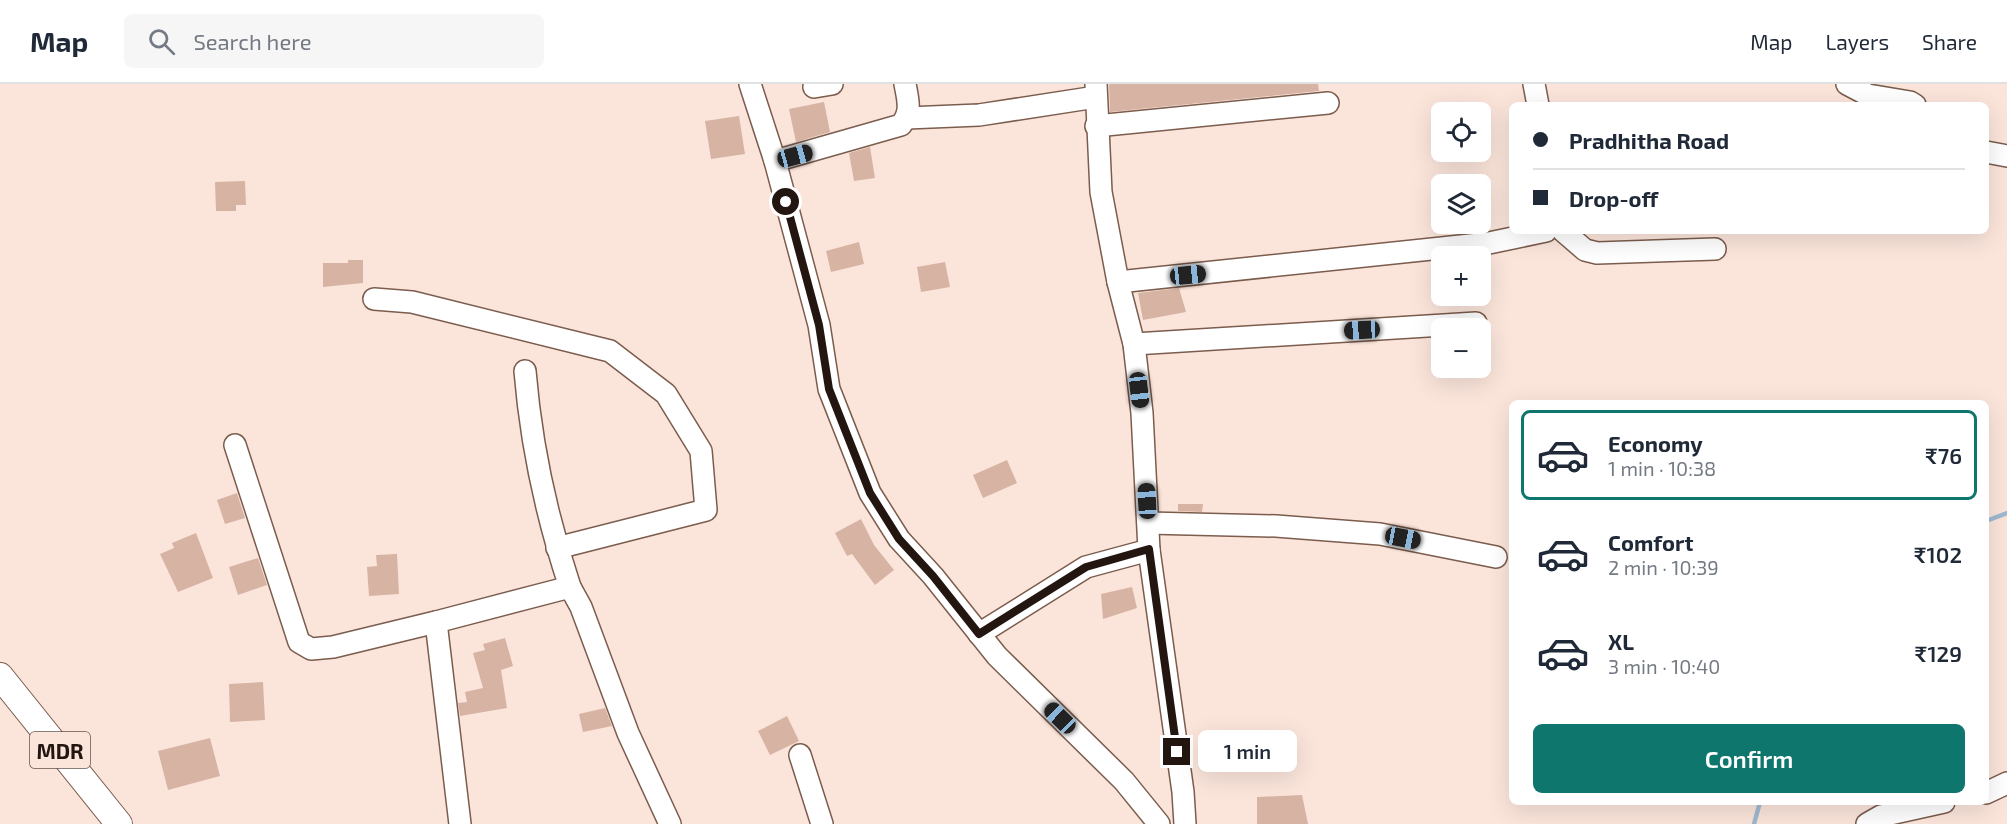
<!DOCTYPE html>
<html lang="en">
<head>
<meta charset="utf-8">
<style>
	:root { --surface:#fff; --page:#f6f6f7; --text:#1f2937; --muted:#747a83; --line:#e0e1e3; --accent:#0f766e }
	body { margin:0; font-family:"Exo 2",sans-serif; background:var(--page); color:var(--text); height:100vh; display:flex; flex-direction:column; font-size:22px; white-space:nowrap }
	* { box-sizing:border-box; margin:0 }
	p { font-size:20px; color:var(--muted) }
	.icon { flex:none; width:33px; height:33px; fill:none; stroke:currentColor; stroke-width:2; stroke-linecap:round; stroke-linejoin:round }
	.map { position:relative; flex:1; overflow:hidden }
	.side { position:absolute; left:1509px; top:316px; width:480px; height:405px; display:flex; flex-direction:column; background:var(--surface); border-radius:9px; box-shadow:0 6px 24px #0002 }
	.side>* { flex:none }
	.hud { position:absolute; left:1509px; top:18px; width:480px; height:132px; border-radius:9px; box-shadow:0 6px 24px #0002; display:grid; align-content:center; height:132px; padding:0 24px; background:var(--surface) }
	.controls { position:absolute; left:1431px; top:18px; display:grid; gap:12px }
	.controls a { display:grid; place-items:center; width:60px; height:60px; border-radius:9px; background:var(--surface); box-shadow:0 6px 24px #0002; font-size:30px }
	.end { position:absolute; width:27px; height:27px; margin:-14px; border:8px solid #231611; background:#fff; box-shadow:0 0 0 3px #fff }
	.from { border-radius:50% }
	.bubble { position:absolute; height:42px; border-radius:9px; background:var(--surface); box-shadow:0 6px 24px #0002; font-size:20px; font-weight:600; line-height:42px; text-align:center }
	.car { position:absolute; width:18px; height:36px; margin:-18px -9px; border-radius:8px; box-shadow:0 0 4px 2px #0007; background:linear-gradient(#222 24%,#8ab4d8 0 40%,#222 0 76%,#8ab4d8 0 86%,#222 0) }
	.hud b { display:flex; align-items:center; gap:21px; height:57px; font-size:22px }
	.hud b+b { border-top:2px solid var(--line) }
	.hud i { width:15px; height:15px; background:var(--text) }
	ul { padding:10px 0 0; list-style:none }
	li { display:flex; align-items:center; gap:18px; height:90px; margin:0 12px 9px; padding:0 12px; border:3px solid transparent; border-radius:9px }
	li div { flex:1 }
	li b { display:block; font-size:22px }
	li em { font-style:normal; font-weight:600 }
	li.current { border-color:var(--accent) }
	li>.icon { width:54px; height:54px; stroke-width:1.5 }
	.action { display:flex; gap:12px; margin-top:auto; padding:12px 24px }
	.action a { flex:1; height:69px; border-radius:9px; background:var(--accent); color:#fff; font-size:24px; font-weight:600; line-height:69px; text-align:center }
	header { display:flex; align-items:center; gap:36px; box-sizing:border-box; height:84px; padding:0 30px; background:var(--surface); border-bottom:2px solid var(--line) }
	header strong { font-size:28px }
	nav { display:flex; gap:33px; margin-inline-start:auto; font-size:21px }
	.search { width:420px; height:54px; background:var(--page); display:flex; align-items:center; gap:15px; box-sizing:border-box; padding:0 21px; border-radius:9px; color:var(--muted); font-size:22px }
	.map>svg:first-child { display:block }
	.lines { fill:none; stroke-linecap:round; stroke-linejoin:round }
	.stream { stroke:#a0b9d0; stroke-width:4.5 }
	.building { fill:#d7b3a3 }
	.minor-casing { stroke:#7b5c4d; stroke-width:24 }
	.major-casing { stroke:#7b5c4d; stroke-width:28 }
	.minor { stroke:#fff; stroke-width:21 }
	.major { stroke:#fff; stroke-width:26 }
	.route { stroke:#231611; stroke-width:8 }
	.labels { text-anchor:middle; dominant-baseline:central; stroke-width:5; stroke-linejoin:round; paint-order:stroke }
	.shield { fill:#fbe5db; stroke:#64544e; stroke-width:1.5 }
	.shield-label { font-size:21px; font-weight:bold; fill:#231611 }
</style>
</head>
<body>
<header>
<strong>Map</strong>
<div class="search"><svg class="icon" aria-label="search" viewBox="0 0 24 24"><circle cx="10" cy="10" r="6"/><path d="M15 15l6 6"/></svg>Search here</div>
<nav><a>Map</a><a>Layers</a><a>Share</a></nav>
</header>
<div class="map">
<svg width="2007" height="740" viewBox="0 0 2007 740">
	<rect width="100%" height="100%" fill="#fbe5db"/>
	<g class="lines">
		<!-- stream -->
		<g class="stream">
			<polyline points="1986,437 2007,429"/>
			<polyline points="1754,740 1760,718"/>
		</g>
	</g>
	<!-- building -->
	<g class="building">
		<polygon points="1109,0 1318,0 1319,7 1110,28"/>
		<polygon points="824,18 830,48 796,58 789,25"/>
		<polygon points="739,32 745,70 711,75 705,37"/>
		<polygon points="870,63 875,94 854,97 849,69"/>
		<polygon points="245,97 246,121 236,121 236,127 216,127 215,98"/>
		<polygon points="859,158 864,180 831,188 826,167"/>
		<polygon points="348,176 363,176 363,199 323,203 323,179 348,179"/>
		<polygon points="945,178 950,203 921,208 917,183"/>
		<polygon points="1179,204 1186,228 1143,236 1138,209"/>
		<polygon points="1007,376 1017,399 983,414 973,391"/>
		<polygon points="237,409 245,434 225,440 217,416"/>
		<polygon points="1178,420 1203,420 1202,428 1178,427"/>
		<polygon points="861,435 874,461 894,486 875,501 852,470 847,472 835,449"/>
		<polygon points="196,449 213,494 178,508 160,470 174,464 172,459"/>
		<polygon points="397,470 399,510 369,512 367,483 377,482 376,471"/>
		<polygon points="258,474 267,501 238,511 229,483"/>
		<polygon points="1132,503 1137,524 1103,535 1101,510"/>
		<polygon points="505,554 513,582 501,586 507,624 460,632 458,619 467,618 465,608 483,604 473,569 485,566 483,560"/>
		<polygon points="263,598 265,636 230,638 229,600"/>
		<polygon points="605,624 612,642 583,648 579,630"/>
		<polygon points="787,632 799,657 770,671 758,647"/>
		<polygon points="210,654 220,692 168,706 158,667"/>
		<polygon points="1302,711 1308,740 1257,740 1257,713"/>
	</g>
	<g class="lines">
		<!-- minor casing -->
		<g class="minor-casing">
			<g id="minor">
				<polyline points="750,0 775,77 819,241 829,305 870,409 899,455 933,492 997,572 1124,697 1159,740"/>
				<polyline points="1096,0 1101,108 1118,198 1134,260 1142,329 1149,466 1183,708 1185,740"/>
				<polyline points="1534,0 1538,21"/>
				<polyline points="1847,0 1868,11 1910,18 1915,21"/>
				<polyline points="814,3 832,0"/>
				<polyline points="907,34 979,31 1096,13"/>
				<polyline points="1096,42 1328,19"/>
				<polyline points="1986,68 2007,72"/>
				<path d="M775,77L901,41C912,28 908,16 905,0"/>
				<polyline points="1563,147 1585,166 1597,169 1715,165"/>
				<polyline points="1118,198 1489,159 1546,147"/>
				<polyline points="374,215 412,218 610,267 666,310 701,367 706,426 557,464"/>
				<polyline points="1134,260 1476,239"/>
				<path d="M525,287C531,360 547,434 570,503"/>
				<polyline points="235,361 299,558 311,565 333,563 436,538"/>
				<polyline points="1148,439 1276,442 1380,450 1496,473"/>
				<polyline points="979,550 1086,483 1149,466"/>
				<polyline points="800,671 822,740"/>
				<polyline points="1986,709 2007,699"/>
				<polyline points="460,740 436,538 570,503 581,523 628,649 670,740"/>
				<polyline points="1867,740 1881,732 1944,718"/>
			</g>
		</g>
		<!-- major casing -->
		<g class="major-casing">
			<polyline id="major" points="0,592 119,740"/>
		</g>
		<!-- minor -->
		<use href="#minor" class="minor"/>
		<!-- major -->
		<use href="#major" class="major"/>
	</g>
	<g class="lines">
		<!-- route -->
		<polyline class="route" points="786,118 819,241 829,305 870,409 899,455 933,492 979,550 1086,483 1149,465 1177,668"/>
	</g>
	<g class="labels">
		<!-- shield labels -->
		<rect class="shield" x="30" y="648" width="60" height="36" rx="4.5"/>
		<g class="shield-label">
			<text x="60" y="666">MDR</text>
		</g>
	</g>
</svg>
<div class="controls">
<a><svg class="icon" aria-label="locate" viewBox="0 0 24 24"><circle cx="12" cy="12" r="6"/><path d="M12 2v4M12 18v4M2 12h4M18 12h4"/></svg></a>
<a><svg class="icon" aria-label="layers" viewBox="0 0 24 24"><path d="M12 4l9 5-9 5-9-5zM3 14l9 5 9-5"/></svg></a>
<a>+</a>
<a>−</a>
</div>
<i class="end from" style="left:786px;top:118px"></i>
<i class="end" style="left:1177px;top:668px"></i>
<div class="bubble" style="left:1198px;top:646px;width:99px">1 min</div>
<i class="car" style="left:795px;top:72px;rotate:75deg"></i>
<i class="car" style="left:1188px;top:191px;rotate:84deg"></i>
<i class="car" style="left:1362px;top:246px;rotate:267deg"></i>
<i class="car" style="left:1139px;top:306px;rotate:173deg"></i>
<i class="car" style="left:1147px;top:417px;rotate:357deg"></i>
<i class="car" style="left:1403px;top:454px;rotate:101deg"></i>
<i class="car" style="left:1060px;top:634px;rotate:314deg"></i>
<div class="hud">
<b><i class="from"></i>Pradhitha Road</b>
<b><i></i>Drop-off</b>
</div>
<section class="side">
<ul>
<li class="current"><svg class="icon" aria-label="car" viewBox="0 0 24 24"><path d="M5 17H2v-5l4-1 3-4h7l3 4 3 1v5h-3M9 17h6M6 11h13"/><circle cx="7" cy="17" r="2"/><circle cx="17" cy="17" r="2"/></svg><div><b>Economy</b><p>1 min · 10:38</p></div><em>₹76</em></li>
<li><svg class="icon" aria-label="car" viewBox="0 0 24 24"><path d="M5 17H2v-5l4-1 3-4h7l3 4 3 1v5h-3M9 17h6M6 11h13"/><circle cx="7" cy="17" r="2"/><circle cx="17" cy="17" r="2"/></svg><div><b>Comfort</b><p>2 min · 10:39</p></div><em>₹102</em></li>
<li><svg class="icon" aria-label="car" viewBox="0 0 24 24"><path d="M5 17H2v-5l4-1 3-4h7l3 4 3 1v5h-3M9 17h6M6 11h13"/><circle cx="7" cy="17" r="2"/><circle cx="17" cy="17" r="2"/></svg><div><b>XL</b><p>3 min · 10:40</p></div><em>₹129</em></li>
</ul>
<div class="action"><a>Confirm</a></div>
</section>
</div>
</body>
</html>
